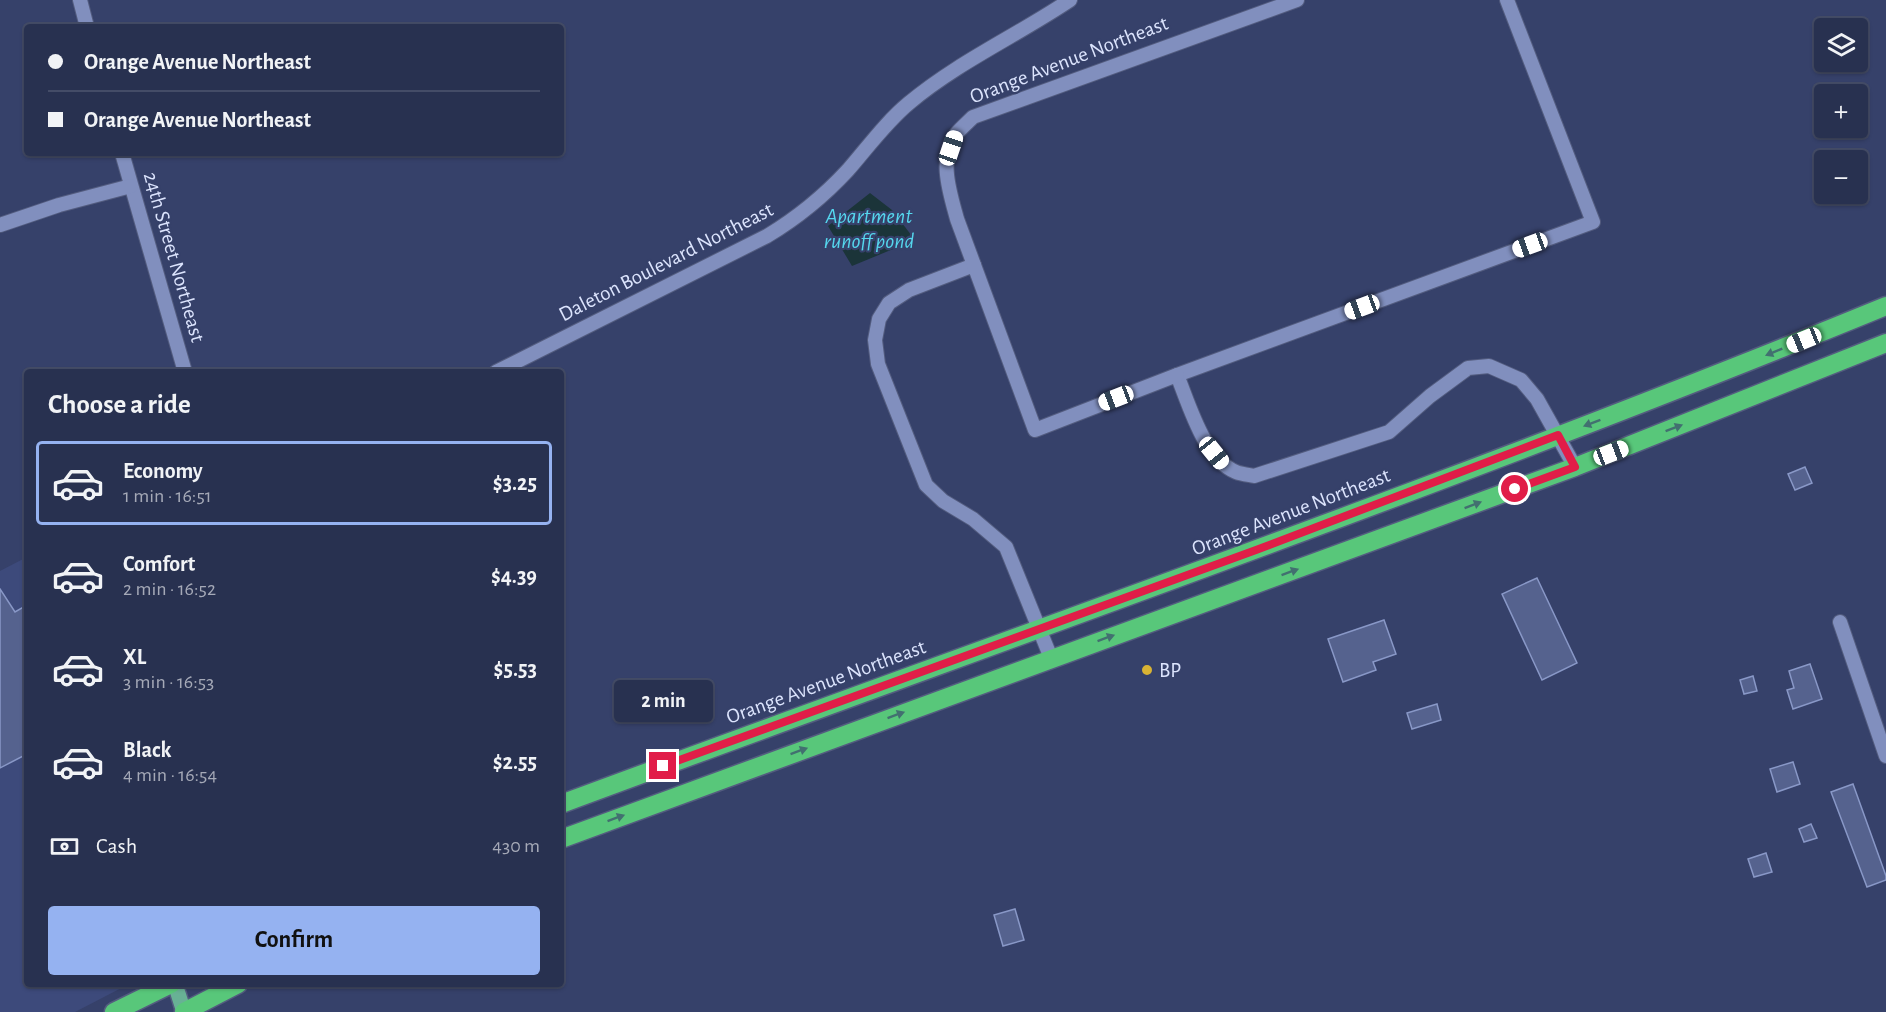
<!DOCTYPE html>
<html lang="en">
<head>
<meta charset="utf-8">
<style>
	:root { --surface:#283150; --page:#343d5a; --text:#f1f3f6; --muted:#a5a9b7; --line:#444c67; --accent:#95b2f1 }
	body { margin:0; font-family:"Alegreya Sans",sans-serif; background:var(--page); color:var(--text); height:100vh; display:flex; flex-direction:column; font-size:22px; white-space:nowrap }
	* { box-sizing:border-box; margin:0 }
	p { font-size:20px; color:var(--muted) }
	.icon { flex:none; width:33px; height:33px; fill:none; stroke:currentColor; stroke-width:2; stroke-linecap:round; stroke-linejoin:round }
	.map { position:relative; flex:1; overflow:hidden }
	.sheet { position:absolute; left:24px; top:369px; width:540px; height:618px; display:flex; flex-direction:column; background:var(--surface); border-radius:6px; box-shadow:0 2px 4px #0004,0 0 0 2px var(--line) }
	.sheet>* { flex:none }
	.banner { position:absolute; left:24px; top:24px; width:540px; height:132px; border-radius:6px; box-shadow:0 2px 4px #0004,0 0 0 2px var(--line); display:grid; align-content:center; height:132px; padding:0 24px; background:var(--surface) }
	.buttons { position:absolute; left:1814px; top:18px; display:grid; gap:12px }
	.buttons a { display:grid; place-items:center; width:54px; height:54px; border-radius:6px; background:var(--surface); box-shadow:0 2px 4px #0004,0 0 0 2px var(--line); font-size:30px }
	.end { position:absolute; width:27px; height:27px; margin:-14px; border:8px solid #e11d48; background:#fff; box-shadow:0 0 0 3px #fff }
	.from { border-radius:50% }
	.bubble { position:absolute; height:42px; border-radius:6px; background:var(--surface); box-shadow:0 2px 4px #0004,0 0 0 2px var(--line); font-size:20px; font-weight:700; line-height:42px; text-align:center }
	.car { position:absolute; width:18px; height:36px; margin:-18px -9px; border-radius:8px; box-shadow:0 0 4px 2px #0007; background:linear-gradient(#fff 24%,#345 0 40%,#fff 0 76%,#345 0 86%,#fff 0) }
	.banner b { display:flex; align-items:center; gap:21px; height:57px; font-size:22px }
	.banner b+b { border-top:2px solid var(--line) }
	.banner i { width:15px; height:15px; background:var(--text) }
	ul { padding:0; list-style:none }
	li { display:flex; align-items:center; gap:18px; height:84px; margin:0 12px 9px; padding:0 12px; border:3px solid transparent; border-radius:6px }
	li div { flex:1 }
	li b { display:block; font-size:22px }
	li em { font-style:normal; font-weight:700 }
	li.active { border-color:var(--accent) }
	li>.icon { width:54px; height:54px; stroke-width:1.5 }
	h2 { padding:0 24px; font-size:27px; line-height:72px }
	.pay { display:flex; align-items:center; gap:15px; height:66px; padding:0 24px; font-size:22px }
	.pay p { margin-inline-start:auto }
	.action { display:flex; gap:12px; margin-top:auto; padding:12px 24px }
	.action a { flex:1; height:69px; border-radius:6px; background:var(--accent); color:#111; font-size:24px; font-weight:700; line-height:69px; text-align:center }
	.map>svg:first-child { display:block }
	.built { fill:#3d4a7b }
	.water { fill:#1b3439 }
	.building { fill:#55628e; stroke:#8998c7; stroke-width:1.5 }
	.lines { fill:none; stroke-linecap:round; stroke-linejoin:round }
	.street-casing { stroke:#535c7f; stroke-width:16 }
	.primary-casing { stroke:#535c7f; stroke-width:18 }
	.highway-casing { stroke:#535c7f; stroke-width:21 }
	.street { stroke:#818fbe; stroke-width:14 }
	.primary { stroke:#68b195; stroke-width:15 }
	.highway { stroke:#58c77a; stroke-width:18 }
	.oneway { fill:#427070 }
	.route { stroke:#e11d48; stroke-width:8 }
	.poi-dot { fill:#d9b334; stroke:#36416a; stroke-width:2 }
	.labels { text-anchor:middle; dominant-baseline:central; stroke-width:4.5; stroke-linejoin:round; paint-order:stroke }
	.street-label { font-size:21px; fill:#dce4fd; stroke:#36416a }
	.poi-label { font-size:21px; fill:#dce4fd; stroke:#36416a; text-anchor:start }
	.water-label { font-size:22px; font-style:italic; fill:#55d6ed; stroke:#36416a }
</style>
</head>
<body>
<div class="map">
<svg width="1886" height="1012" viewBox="0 0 1886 1012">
	<rect width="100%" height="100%" fill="#36416a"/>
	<!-- built -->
	<polygon class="built" points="27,557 27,984 129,984 75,1012 0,1012 0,571"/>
	<!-- water -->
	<polygon class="water" points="870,193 892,210 915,240 852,266 828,226"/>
	<!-- building -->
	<g class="building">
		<polygon points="1805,467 1812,483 1795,490 1788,474"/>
		<polygon points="1537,578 1577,663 1542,680 1502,594"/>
		<polygon points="0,589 15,612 27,605 27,754 0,768"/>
		<polygon points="1384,620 1396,654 1373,662 1376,670 1343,682 1328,639"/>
		<polygon points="1810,664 1822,699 1793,709 1787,690 1794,688 1789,671"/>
		<polygon points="1753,676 1757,691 1744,694 1740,680"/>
		<polygon points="1437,704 1441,720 1412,729 1407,713"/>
		<polygon points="1793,762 1800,784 1777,792 1770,769"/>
		<polygon points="1853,784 1886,876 1886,880 1867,887 1831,792"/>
		<polygon points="1811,824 1817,838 1804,842 1799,829"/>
		<polygon points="1766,853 1772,872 1754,877 1748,859"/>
		<polygon points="1015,909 1024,940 1003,946 994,915"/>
	</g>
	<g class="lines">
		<!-- street casing -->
		<g class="street-casing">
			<g id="street">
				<polyline points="80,0 87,27"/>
				<path d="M1507,0L1593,222L1177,375C1189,404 1204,459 1236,472C1241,474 1249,475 1254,476L1389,432L1430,396L1468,368L1489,366L1521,380L1537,399L1575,467"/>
				<polyline points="122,153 185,372"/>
				<polyline points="0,225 59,205 131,186"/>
				<polyline points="974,265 909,290 889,303 879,319 875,340 878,364 926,485 943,501 973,519 1006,547 1051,658"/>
				<path d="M496,372L767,236C797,218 824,196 848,170C868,147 886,122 909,103C958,62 1018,35 1070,0"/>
				<path d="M1177,375L1035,430L957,219C950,193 938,159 956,134C961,128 968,122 973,117L1297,0"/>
				<polyline points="1840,622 1886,756"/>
			</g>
		</g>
		<!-- primary casing -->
		<g class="primary-casing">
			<polyline id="primary" points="175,984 184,1012"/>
		</g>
		<!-- highway casing -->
		<g class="highway-casing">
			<g id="highway">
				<path d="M561,804C1003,640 1449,485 1886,306"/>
				<polyline points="561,839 1575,467 1886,343"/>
				<polyline points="114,1012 171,984"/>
				<polyline points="184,1012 238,984"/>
			</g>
		</g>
		<!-- street -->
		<use href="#street" class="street"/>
		<!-- primary -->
		<use href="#primary" class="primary"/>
		<!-- highway -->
		<use href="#highway" class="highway"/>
	</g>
	<!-- one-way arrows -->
	<defs><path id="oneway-solid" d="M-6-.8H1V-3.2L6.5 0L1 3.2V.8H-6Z" transform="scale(1.5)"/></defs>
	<g class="oneway">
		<use href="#oneway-solid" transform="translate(1774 352) rotate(158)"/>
		<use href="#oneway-solid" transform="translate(1592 423) rotate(159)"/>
		<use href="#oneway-solid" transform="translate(1674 428) rotate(-21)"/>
		<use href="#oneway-solid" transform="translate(1473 505) rotate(-21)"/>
		<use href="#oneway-solid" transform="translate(1290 572) rotate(-20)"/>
		<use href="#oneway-solid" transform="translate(1106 638) rotate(-20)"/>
		<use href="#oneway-solid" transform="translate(896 715) rotate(-20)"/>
		<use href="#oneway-solid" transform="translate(799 751) rotate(-20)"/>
		<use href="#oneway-solid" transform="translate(616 818) rotate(-20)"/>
	</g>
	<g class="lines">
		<!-- route -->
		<polyline class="route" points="663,766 1256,550 1558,435 1575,467 1515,489"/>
	</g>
	<!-- markers -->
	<circle class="poi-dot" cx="1147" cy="670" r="6"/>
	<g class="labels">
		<!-- street labels -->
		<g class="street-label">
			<text transform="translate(1069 60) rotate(-21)">Orange Avenue Northeast</text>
			<text transform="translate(174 257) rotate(74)">24th Street Northeast</text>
			<text transform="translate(666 262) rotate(-27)">Daleton Boulevard Northeast</text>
			<text transform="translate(1291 512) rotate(-21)">Orange Avenue Northeast</text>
			<text transform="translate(826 682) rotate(-20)">Orange Avenue Northeast</text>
		</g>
		<!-- poi labels -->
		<g class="poi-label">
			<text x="1159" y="670">BP</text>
		</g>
		<!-- water labels -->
		<g class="water-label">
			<text x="869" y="216">Apartment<tspan x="869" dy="25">runoff pond</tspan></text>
		</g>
	</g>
</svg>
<div class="buttons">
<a><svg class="icon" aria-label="layers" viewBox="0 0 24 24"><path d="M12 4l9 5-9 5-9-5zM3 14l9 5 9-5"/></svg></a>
<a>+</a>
<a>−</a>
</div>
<i class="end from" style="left:1515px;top:489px"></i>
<i class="end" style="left:663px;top:766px"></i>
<div class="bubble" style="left:614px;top:680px;width:99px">2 min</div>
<i class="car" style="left:951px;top:148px;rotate:19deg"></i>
<i class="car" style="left:1530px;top:245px;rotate:250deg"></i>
<i class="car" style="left:1362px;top:307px;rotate:250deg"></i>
<i class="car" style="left:1804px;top:340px;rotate:248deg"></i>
<i class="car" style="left:1116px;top:398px;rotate:249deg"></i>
<i class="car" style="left:1214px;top:453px;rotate:141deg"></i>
<i class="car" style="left:1611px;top:453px;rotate:69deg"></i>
<div class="banner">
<b><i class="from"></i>Orange Avenue Northeast</b>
<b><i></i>Orange Avenue Northeast</b>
</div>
<section class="sheet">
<h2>Choose a ride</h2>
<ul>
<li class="active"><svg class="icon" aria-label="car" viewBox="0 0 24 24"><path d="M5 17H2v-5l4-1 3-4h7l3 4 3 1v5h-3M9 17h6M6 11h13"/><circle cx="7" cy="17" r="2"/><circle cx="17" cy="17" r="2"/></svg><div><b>Economy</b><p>1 min · 16:51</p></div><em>$3.25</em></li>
<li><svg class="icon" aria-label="car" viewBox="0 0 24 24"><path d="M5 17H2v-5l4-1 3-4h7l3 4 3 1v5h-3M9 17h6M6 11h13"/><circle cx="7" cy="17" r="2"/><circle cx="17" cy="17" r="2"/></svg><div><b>Comfort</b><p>2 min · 16:52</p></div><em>$4.39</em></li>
<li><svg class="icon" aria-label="car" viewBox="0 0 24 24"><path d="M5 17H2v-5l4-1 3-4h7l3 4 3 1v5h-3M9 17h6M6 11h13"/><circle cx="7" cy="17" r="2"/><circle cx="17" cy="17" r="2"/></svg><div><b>XL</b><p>3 min · 16:53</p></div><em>$5.53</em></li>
<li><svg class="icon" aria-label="car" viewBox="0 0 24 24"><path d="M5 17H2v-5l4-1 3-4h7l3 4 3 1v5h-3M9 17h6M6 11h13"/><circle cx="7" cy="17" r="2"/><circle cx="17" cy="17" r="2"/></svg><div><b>Black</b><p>4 min · 16:54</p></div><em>$2.55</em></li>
</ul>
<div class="pay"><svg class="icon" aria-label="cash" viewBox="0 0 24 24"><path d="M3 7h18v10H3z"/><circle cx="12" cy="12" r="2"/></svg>Cash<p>430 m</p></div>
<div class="action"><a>Confirm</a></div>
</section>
</div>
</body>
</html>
